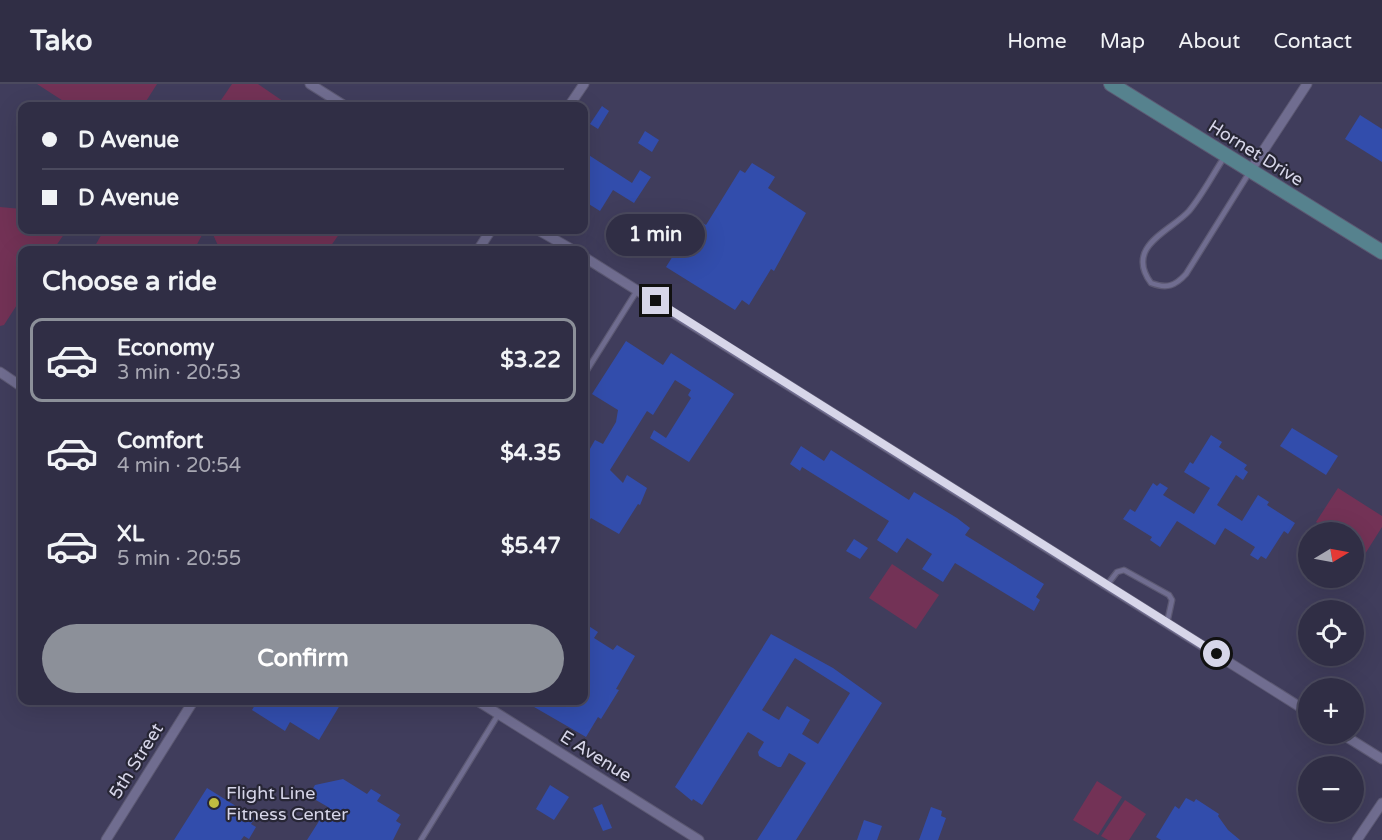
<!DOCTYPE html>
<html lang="en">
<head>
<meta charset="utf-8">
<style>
	:root { --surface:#302e45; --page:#38364c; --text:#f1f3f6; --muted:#a8a8b3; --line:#4b4a5e; --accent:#8c9099 }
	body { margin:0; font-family:"Varela Round",sans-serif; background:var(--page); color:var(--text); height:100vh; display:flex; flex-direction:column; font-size:22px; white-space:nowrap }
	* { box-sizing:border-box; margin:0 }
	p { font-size:20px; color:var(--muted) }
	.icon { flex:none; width:33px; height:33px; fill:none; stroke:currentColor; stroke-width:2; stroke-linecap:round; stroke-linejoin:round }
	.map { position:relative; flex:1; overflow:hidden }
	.drawer { position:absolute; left:18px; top:162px; width:570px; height:459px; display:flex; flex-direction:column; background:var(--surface); border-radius:12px; box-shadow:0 6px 24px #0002,0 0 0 2px var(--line) }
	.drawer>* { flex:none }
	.guide { position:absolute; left:18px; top:18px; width:570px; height:132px; border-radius:12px; box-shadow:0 6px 24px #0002,0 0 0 2px var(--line); display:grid; align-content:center; height:132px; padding:0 24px; background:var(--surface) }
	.needle { width:39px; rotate:80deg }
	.fabs { position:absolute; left:1298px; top:438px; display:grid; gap:12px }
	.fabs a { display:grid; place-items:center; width:66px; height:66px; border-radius:50%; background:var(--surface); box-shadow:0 6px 24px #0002,0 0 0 2px var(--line); font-size:30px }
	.end { position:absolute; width:27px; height:27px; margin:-14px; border:8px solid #d7d6e9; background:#111; box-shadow:0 0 0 3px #111 }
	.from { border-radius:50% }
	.bubble { position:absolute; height:42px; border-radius:21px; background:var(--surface); box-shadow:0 6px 24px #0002,0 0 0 2px var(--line); font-size:20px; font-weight:800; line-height:42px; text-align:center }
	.guide b { display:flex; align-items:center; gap:21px; height:57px; font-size:22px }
	.guide b+b { border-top:2px solid var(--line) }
	.guide i { width:15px; height:15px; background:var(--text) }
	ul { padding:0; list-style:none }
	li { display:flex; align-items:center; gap:18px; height:84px; margin:0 12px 9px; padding:0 12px; border:3px solid transparent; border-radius:12px }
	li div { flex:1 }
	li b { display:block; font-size:22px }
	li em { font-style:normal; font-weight:800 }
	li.current { border-color:var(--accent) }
	li>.icon { width:54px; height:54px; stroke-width:1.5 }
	h2 { padding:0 24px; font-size:27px; line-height:72px }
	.action { display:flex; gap:12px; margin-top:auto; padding:12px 24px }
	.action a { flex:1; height:69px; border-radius:36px; background:var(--accent); color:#fff; font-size:24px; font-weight:800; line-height:69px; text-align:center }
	header { display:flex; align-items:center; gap:36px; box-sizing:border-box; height:84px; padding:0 30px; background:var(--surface); border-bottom:2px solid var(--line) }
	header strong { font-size:28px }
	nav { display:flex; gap:33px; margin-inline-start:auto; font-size:21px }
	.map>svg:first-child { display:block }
	.green { fill:#733256 }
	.building { fill:#324dac; fill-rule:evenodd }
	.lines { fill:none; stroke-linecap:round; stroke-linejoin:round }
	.lane-casing { stroke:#5c5973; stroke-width:7 }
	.street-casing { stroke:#5c5973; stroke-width:11 }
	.secondary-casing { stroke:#5c5973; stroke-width:16 }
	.lane { stroke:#706d90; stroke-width:4.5 }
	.street { stroke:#706d90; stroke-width:9 }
	.secondary { stroke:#56828e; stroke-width:14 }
	.route { stroke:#d7d6e9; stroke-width:8 }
	.poi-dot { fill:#c1bd40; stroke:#272635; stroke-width:2 }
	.labels { text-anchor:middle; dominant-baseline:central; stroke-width:4.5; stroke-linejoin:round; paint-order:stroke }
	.street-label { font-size:18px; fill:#d7d6e9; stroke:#272635 }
	.poi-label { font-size:18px; fill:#d7d6e9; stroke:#272635; text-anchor:start }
</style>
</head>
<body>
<header>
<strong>Tako</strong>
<nav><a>Home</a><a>Map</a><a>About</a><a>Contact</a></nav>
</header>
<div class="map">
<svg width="1382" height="756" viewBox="0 0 1382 756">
	<rect width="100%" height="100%" fill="#403d5c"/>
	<!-- green -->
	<g class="green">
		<polygon points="37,0 157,0 143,22 71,22"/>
		<polygon points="232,0 258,0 290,22 217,22"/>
		<polygon points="0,123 22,125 22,146 67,146 53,166 22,166 22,213 4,241 0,242"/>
		<polygon points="104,146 192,146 202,151 194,166 104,166 95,162"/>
		<polygon points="211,146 342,146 328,166 220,166"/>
		<polygon points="1338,404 1382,432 1382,443 1365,470 1353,462 1353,448 1333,448 1316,438"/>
		<polygon points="892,480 939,511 916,545 869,514"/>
		<polygon points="1097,697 1122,713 1098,751 1073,736"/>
		<polygon points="1125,716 1146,730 1129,756 1108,756 1101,752"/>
	</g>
	<!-- building -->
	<g class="building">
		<polygon points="602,22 609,27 598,45 590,40"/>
		<polygon points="1360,31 1382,45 1382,78 1345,55"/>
		<polygon points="645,47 659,56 652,68 638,59"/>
		<polygon points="584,68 632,99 640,86 651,93 634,119 613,106 600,127 584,117 584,98 588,90 584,87"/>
		<polygon points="752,79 775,93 768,104 806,129 774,187 771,185 749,221 742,216 735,226 666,183 696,135 706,141 740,86 745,89"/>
		<polygon points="626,257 663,281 671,269 734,310 689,378 650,354 654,346 666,354 691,314 688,311 691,306 675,296 653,331 647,327 610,386 623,399 627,391 647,404 640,421 638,420 619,450 591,434 584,446 584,368 587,370 595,356 603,360 616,338 618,326 592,310"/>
		<polygon points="1292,344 1338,372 1326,391 1280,362"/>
		<polygon points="1211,351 1222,358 1219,363 1247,381 1244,385 1248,388 1243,396 1236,391 1217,421 1242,437 1258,411 1269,418 1267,421 1295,439 1288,450 1284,447 1266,475 1261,472 1258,476 1250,471 1255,463 1225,444 1215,461 1177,437 1160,463 1150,456 1152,453 1123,435 1130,425 1135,428 1153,399 1157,402 1160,399 1168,404 1163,411 1194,430 1210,404 1184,388 1190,378 1193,380"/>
		<polygon points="801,362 824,377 831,366 909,416 914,408 957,434 970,444 965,451 1044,500 1036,513 1040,516 1034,527 955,479 943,498 922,485 932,470 907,454 897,469 877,456 889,437 802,383 800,387 790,380"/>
		<polygon points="854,455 868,464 860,475 846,467"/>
		<polygon points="584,539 598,548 594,554 613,566 617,561 635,572 616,605 619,606 601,635 598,633 586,653 522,616 584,616"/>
		<path d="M771,550L833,584L882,619L796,756H757L806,679L789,669L781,683H778L759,672L758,668L764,658L748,648L702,721L693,715L692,717L675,703ZM795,574L850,609L818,660L802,650L810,636L787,622L779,636L762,626Z"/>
		<polygon points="258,616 343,616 319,656 290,638 285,647 252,626"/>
		<polygon points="343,695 367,710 371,705 381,711 377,717 400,731 396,737 401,740 393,756 307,756 328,723 309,712 315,701"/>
		<polygon points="550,701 569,713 554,736 536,725"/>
		<polygon points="207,704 255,734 251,740 256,743 249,755 244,752 241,756 174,756"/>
		<polygon points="1186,714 1194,718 1196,715 1219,730 1218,732 1228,746 1240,756 1161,756 1156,753 1175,722 1179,725"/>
		<polygon points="602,720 612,744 603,747 593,724"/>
		<polygon points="931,723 942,727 941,732 946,734 938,756 919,756"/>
		<polygon points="864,736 882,742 877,756 857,756"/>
	</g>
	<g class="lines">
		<!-- lane casing -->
		<g class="lane-casing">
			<g id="lane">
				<path d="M1225,72C1213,90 1203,110 1189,127C1171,147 1124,162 1151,199C1167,205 1175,202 1186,190L1249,89"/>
				<polyline points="584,291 638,205"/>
				<polyline points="1107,501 1117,488 1124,486 1169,511 1172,516 1167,539"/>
				<polyline points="421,756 498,631"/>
			</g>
		</g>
		<!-- street casing -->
		<g class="street-casing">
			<g id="street">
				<polyline points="310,0 345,22"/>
				<polyline points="569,22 584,0"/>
				<polyline points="1250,87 1307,0"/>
				<polyline points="538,146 573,166"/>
				<polyline points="478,166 491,146"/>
				<polyline points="584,173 1308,628"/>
				<polyline points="0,288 22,303"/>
				<polyline points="476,616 699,756"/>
				<polyline points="1342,650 1382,675"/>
				<polyline points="106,756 194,616"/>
				<polyline points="1357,756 1382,719"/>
			</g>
		</g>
		<!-- secondary casing -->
		<g class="secondary-casing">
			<polyline id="secondary" points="1111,0 1382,168"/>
		</g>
		<!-- lane -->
		<use href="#lane" class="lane"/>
		<!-- street -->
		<use href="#street" class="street"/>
		<!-- secondary -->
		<use href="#secondary" class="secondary"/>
	</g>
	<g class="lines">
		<!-- route -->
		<polyline class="route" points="656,217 1217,570"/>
	</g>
	<!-- markers -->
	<circle class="poi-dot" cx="214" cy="719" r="6"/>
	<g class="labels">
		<!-- street labels -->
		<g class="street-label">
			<text transform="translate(1256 69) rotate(32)">Hornet Drive</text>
			<text transform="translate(596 672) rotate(32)">E Avenue</text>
			<text transform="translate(136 677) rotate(-58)">5th Street</text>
		</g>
		<!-- poi labels -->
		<g class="poi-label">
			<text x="226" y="709">Flight Line<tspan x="226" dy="21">Fitness Center</tspan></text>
		</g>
	</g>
</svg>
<div class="fabs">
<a><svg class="needle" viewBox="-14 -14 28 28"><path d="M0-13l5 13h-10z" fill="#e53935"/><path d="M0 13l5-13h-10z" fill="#a8a8b3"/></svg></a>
<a><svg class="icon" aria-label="locate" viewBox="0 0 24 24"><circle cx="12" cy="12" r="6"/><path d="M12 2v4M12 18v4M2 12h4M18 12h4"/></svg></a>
<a>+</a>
<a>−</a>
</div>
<i class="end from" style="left:1217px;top:570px"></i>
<i class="end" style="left:656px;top:217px"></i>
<div class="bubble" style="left:606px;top:130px;width:99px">1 min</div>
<div class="guide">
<b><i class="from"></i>D Avenue</b>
<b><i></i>D Avenue</b>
</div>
<section class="drawer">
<h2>Choose a ride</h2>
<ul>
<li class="current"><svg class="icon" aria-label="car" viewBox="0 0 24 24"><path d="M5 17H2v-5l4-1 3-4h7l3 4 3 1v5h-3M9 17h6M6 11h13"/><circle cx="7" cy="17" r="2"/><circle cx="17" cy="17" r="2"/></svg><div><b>Economy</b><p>3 min · 20:53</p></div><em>$3.22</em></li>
<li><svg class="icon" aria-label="car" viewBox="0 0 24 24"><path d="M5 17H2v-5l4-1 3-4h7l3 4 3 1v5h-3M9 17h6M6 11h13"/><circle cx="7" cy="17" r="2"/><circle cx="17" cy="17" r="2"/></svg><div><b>Comfort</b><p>4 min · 20:54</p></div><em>$4.35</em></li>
<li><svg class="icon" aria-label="car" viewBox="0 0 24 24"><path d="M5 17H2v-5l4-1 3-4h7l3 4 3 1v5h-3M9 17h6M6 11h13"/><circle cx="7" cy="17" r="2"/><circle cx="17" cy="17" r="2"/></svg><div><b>XL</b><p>5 min · 20:55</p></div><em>$5.47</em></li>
</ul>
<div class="action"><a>Confirm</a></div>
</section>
</div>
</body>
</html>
